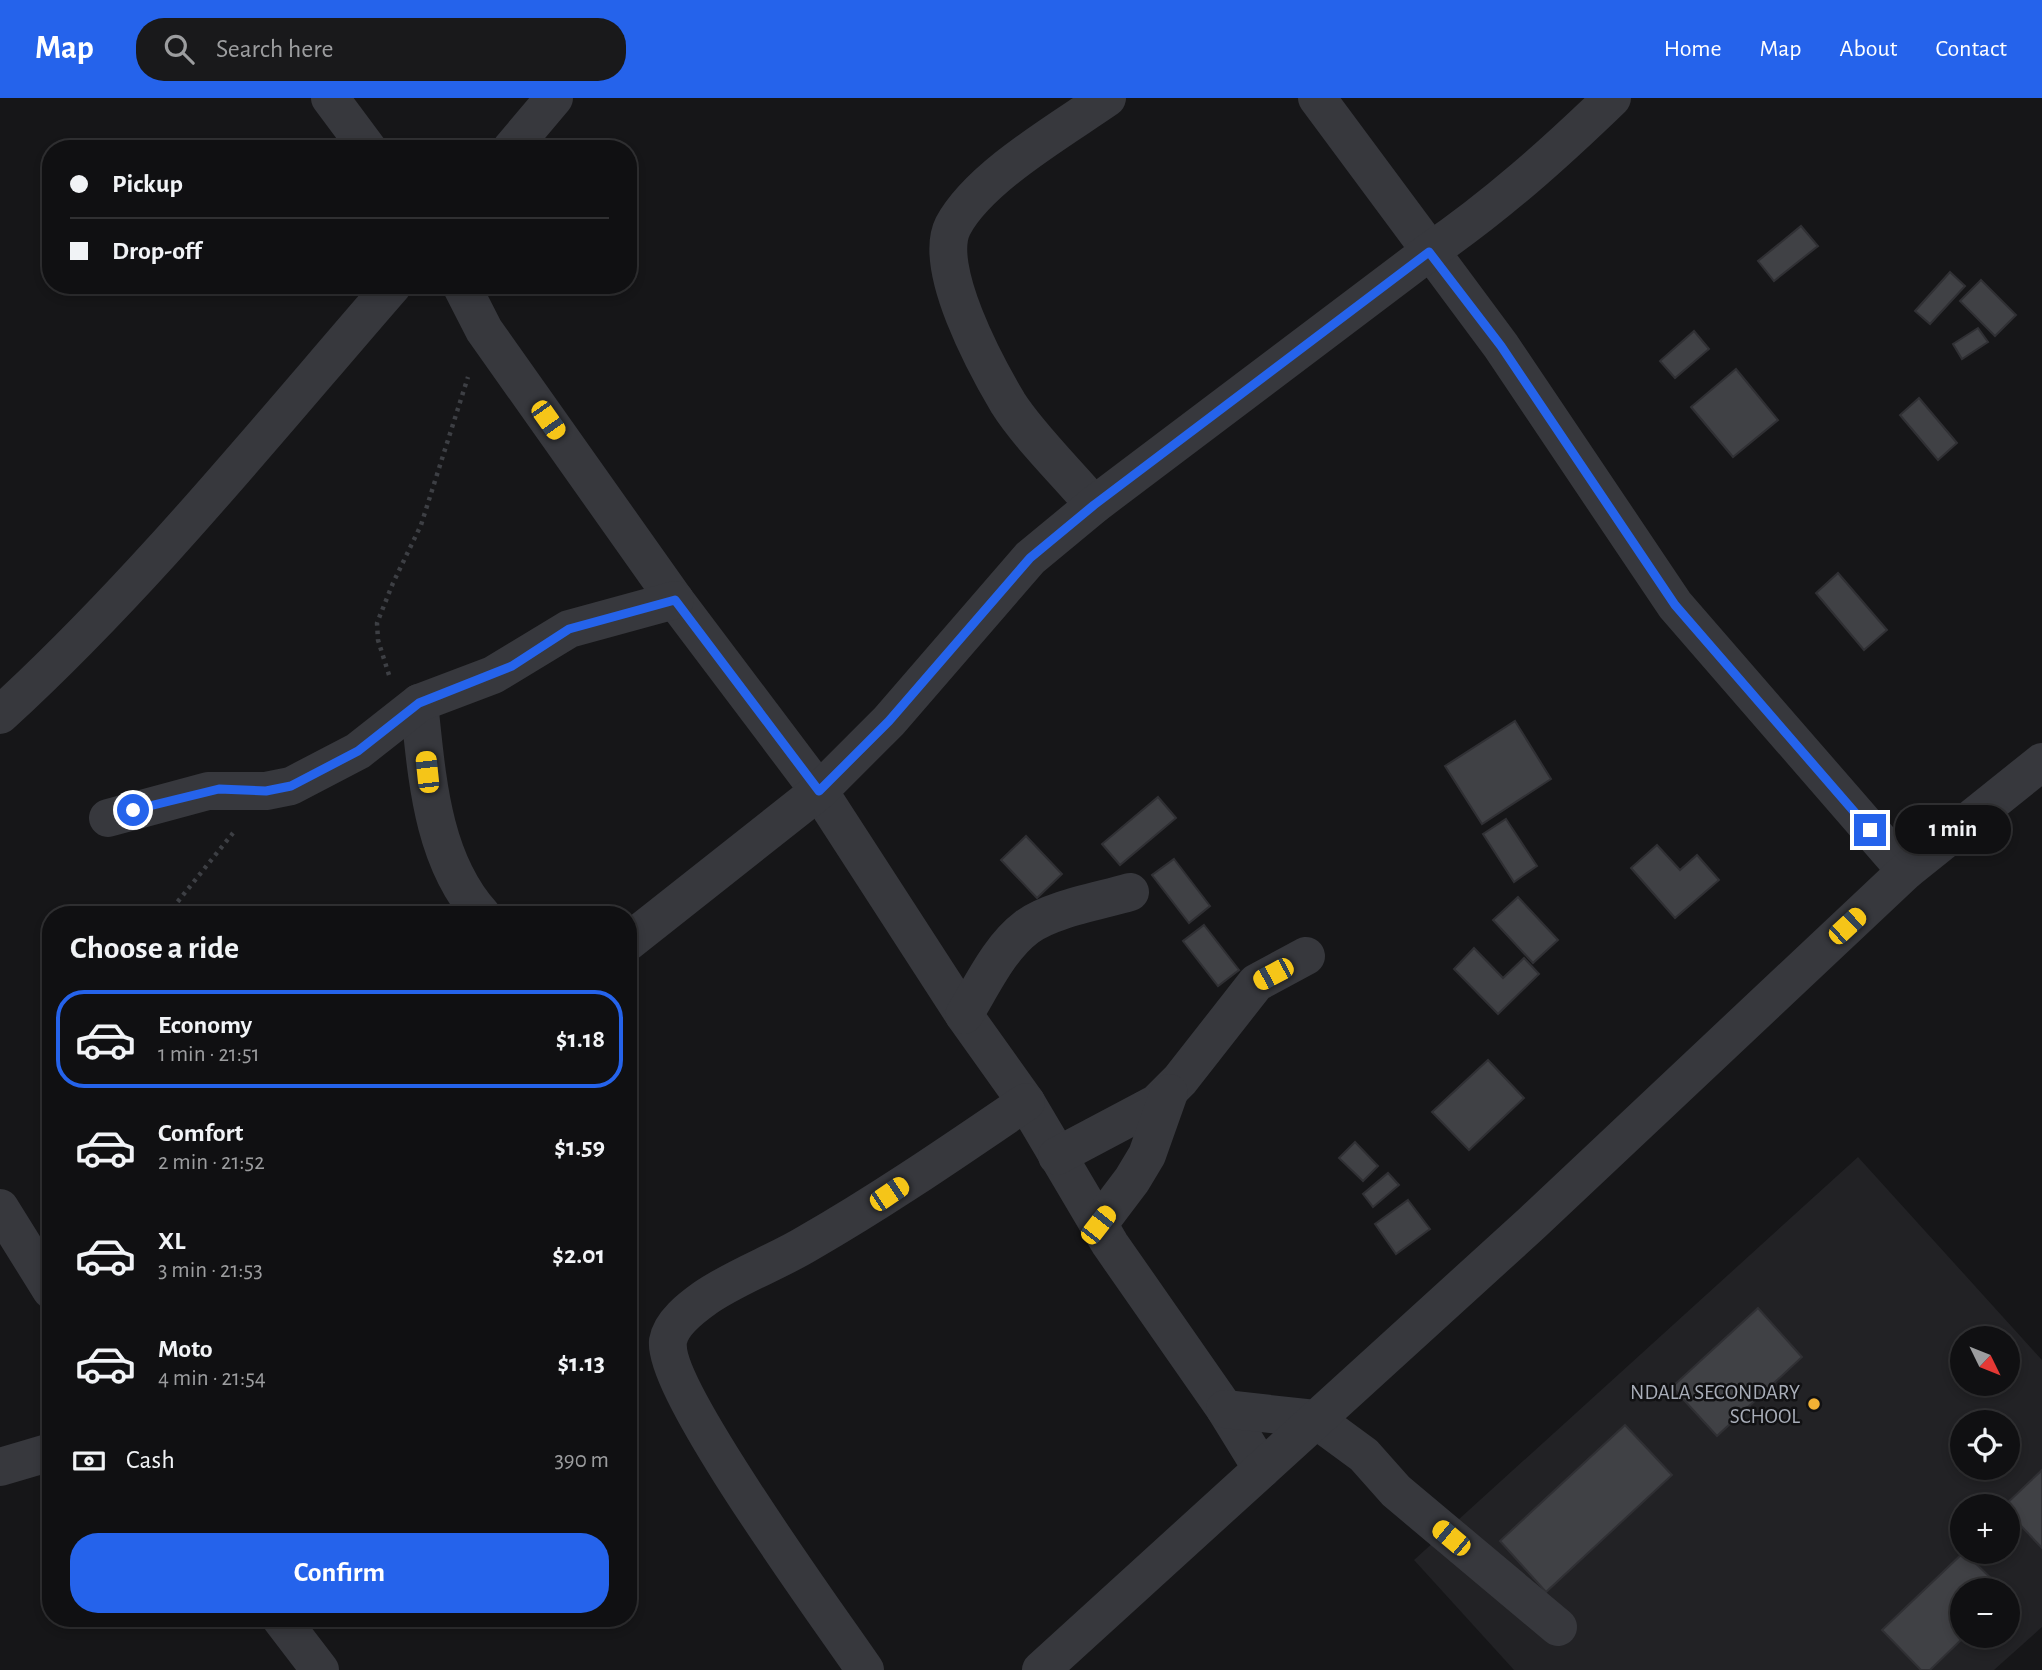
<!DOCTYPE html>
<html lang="en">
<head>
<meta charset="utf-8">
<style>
	:root { --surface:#101012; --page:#19191b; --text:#f1f3f6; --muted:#9c9d9f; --line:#303032; --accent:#2563eb }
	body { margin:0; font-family:"Alegreya Sans",sans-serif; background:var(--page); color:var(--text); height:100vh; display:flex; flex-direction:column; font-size:26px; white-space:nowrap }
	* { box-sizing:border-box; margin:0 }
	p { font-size:23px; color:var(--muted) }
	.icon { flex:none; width:38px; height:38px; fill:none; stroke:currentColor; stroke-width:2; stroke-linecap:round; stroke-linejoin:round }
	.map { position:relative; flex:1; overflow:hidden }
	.details { position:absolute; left:42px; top:808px; width:595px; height:721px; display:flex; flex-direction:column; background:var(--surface); border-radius:28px; box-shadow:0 4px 10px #0003,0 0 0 2px var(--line) }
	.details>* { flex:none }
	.banner { position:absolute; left:42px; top:42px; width:595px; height:154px; border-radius:28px; box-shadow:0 4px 10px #0003,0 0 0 2px var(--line); display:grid; align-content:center; height:154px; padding:0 28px; background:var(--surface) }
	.needle { width:46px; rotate:133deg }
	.buttons { position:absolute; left:1950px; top:1228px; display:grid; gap:14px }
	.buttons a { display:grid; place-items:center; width:70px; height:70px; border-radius:50%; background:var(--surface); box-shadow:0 4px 10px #0003,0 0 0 2px var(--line); font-size:35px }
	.end { position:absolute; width:32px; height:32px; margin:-16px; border:9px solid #2563eb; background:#fff; box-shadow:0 0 0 4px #fff }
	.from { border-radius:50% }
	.bubble { position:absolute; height:49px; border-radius:24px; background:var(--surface); box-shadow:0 4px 10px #0003,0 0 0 2px var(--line); font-size:23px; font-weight:600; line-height:49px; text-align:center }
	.car { position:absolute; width:21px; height:42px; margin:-21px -10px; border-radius:9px; box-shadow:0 0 5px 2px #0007; background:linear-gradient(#f5c518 24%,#345 0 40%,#f5c518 0 76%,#345 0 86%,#f5c518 0) }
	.banner b { display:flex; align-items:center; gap:24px; height:66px; font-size:26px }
	.banner b+b { border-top:2px solid var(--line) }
	.banner i { width:18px; height:18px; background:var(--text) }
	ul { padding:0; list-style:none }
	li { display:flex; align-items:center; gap:21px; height:98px; margin:0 14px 10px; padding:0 14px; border:4px solid transparent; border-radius:28px }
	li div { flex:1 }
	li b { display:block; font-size:26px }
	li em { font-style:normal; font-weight:600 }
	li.selected { border-color:var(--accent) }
	li>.icon { width:63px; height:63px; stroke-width:1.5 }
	h2 { padding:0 28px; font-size:32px; line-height:84px }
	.pay { display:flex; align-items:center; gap:18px; height:77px; padding:0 28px; font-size:26px }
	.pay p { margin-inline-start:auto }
	.button { display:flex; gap:14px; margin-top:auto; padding:14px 28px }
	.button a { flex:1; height:80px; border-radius:28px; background:var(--accent); color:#fff; font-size:28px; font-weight:600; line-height:80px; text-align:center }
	header { display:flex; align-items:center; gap:42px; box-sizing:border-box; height:98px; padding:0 35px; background:var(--accent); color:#fff }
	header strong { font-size:33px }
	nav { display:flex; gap:38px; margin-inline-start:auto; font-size:24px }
	.search { width:490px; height:63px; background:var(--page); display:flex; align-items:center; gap:18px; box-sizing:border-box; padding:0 24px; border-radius:28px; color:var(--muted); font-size:26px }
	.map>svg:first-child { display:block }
	.built { fill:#222225; fill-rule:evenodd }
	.building { fill:#404145; stroke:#303034; stroke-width:2 }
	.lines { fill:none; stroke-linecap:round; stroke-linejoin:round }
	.path { stroke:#3d3f44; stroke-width:4.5; stroke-dasharray:3.5 5; stroke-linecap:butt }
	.minor { stroke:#37383d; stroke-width:38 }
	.route { stroke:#2563eb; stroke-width:9 }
	.poi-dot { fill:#f2b134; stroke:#111113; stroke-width:2.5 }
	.labels { text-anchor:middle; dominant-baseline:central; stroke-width:5; stroke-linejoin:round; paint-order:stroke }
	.poi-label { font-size:21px; fill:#a8adb8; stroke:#111113; text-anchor:end }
</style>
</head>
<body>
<header>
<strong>Map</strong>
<div class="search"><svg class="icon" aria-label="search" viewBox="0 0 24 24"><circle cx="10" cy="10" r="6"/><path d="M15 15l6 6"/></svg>Search here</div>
<nav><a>Home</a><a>Map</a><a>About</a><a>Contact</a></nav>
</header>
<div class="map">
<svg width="2042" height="1572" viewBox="0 0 2042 1572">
	<rect width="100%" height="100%" fill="#161618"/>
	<!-- built -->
	<path class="built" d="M1858,1059L2042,1262V1529L1994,1572H1514L1414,1462ZM1962,1241H2007V1286H1962ZM1962,1325H2007V1370H1962ZM1962,1409H2007V1454H1962ZM1962,1493H2007V1538H1962Z"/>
	<!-- building -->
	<g class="building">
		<polygon points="1801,128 1818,148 1774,183 1758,163"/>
		<polygon points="1950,174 1965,188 1930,226 1915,213"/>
		<polygon points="1981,182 2016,217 1995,238 1960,203"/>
		<polygon points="1978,230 1988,244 1962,261 1953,246"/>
		<polygon points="1694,233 1709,251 1675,280 1660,263"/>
		<polygon points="1736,271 1778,322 1733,359 1691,309"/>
		<polygon points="1919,300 1957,345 1938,362 1900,317"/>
		<polygon points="1838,475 1887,532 1864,552 1816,495"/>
		<polygon points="1515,623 1551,681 1482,726 1445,668"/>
		<polygon points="1158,699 1176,720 1120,767 1102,746"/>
		<polygon points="1506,721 1537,768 1514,784 1483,736"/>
		<polygon points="1026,738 1062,776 1037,800 1001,762"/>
		<polygon points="1657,747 1680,772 1697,757 1719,782 1675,820 1631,770"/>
		<polygon points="1174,761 1210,808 1189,825 1152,777"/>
		<polygon points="1518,799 1558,842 1533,865 1493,822"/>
		<polygon points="1204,827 1239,872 1218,888 1183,843"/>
		<polygon points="1474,850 1503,880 1524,860 1539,876 1498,916 1454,871"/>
		<polygon points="1488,962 1524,1000 1469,1052 1432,1014"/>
		<polygon points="1355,1044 1378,1068 1363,1083 1339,1060"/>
		<polygon points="1388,1075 1399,1087 1373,1109 1363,1096"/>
		<polygon points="1408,1102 1430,1131 1396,1156 1375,1126"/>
		<polygon points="1758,1210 1802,1259 1717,1338 1672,1289"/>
		<polygon points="1625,1327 1672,1377 1546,1494 1500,1443"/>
		<polygon points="2042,1372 2042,1450 2007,1413 2007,1409 2003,1409"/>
		<polygon points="1964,1454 2004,1493 1962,1493 1962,1538 1965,1538 1930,1572 1921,1572 1882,1532"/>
	</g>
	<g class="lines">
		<!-- path -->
		<g class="path">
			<polyline points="389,577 378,542 377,525 393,485 421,427 468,279"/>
			<polyline points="167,817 233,735"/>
		</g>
		<!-- minor -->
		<g class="minor">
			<polyline points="330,0 368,51"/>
			<polyline points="1317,0 1501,248 1675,507 1906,773"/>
			<polyline points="511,51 554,0"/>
			<polyline points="461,187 484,232 675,502 819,693 964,917 1026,1004 1110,1146 1225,1311 1262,1371"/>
			<path d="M1094,407C1069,377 1028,337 1008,305C986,268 932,169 953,128C979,79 1061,32 1107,0"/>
			<path d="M419,605C427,677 431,760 482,817"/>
			<path d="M0,617C143,486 266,333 393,187"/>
			<polyline points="108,720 208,693 266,693 291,688 358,653 419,605 493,577 569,531 675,502"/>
			<path d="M628,844L819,693L889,623L1030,460L1094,407L1429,154C1496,108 1554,56 1612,0"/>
			<path d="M964,917C982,888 999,850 1027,829C1051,811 1100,803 1130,794"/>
			<polyline points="1057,1058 1157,1005 1180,982 1256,885 1306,858"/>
			<polyline points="0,1110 51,1192"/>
			<polyline points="1098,1127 1132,1082 1147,1057 1169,995"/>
			<polyline points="1225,1311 1315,1321 1364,1357 1396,1393 1558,1529"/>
			<polyline points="0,1369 51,1354"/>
			<polyline points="281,1521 320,1572"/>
			<path d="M865,1572C829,1519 662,1292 668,1243C671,1225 691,1210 705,1200C737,1178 775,1165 808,1145C883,1102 954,1053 1026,1004"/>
			<polyline points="1041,1572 1532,1125 1906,773 2042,664"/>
		</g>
	</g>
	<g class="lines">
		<!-- route -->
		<polyline class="route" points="133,712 219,691 266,693 291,688 358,653 419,605 512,568 569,531 675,502 819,693 889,623 1030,460 1094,407 1429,154 1501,248 1675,507 1870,732"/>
	</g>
	<!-- markers -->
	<circle class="poi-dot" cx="1814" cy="1306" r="7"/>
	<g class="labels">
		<!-- poi labels -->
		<g class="poi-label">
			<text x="1800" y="1294">NDALA SECONDARY<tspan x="1800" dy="24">SCHOOL</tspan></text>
		</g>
	</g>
</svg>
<div class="buttons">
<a><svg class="needle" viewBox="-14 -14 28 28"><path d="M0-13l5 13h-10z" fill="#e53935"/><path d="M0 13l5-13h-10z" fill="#9c9d9f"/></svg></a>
<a><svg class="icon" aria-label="locate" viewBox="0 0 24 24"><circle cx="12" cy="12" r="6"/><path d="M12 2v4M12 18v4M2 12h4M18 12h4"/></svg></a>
<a>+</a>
<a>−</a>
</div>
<i class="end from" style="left:133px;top:712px"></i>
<i class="end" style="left:1870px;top:732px"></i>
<div class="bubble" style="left:1895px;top:707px;width:116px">1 min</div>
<i class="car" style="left:548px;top:322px;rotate:145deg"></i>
<i class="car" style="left:427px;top:674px;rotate:354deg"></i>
<i class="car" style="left:1847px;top:828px;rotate:47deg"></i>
<i class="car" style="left:1273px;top:876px;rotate:242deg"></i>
<i class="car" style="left:889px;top:1096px;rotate:56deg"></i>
<i class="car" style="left:1098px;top:1127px;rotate:38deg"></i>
<i class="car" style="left:1451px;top:1440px;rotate:310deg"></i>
<div class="banner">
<b><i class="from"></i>Pickup</b>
<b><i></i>Drop-off</b>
</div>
<section class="details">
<h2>Choose a ride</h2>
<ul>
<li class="selected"><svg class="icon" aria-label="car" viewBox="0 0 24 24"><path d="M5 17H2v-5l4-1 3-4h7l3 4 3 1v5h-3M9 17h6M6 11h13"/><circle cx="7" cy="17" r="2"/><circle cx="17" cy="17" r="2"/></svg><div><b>Economy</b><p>1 min · 21:51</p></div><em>$1.18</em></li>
<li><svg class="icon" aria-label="car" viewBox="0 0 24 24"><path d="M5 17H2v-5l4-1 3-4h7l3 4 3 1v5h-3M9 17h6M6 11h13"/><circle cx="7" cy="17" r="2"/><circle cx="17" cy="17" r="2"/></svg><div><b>Comfort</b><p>2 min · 21:52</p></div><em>$1.59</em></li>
<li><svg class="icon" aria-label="car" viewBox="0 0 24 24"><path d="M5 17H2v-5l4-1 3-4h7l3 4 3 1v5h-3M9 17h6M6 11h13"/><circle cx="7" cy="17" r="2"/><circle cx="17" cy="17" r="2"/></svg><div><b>XL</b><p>3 min · 21:53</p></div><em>$2.01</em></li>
<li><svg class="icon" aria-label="car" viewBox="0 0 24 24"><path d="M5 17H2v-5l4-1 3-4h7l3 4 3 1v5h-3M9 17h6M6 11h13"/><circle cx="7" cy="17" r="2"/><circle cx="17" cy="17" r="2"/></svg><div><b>Moto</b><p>4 min · 21:54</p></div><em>$1.13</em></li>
</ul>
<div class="pay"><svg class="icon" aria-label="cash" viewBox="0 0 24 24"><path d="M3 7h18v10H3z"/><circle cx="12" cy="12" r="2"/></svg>Cash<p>390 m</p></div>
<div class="button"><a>Confirm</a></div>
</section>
</div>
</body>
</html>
